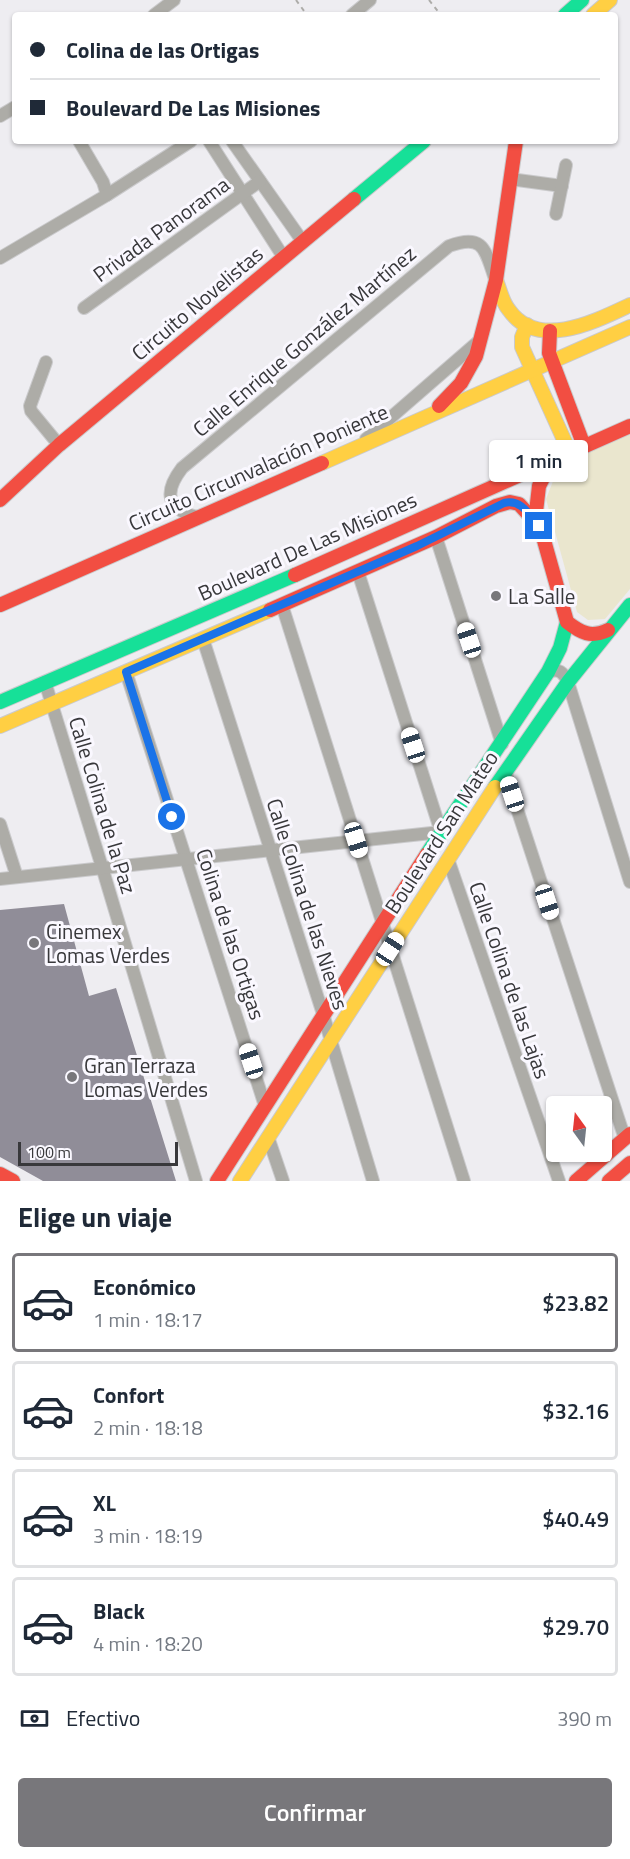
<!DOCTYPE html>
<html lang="es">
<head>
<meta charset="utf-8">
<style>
	:root { --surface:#fff; --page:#f2f2f3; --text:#1f2937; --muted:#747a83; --line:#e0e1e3; --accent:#78777b }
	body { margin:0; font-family:"Titillium Web",sans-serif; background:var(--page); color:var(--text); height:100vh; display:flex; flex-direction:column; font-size:22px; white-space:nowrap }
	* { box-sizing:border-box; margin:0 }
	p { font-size:20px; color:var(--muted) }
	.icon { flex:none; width:33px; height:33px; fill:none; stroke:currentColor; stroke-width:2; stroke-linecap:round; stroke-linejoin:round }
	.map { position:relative; height:1181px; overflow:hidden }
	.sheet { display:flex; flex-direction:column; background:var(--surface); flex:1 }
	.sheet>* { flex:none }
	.top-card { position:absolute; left:12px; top:12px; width:606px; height:132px; border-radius:6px; box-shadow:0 2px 4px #0004; display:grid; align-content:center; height:132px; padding:0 18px; background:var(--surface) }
	.needle { width:39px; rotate:345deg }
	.buttons { position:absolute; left:546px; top:1096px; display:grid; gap:12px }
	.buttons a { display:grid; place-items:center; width:66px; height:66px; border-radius:6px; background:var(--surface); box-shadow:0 2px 4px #0004; font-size:30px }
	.scale { position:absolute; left:18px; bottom:15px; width:160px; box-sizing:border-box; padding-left:6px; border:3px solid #38383b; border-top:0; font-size:16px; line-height:21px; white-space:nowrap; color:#38383b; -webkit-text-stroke:4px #faf8ff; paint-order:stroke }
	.end { position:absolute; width:27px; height:27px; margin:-14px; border:8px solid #1a73e8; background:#fff; box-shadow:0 0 0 3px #fff }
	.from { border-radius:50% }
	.bubble { position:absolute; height:42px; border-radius:6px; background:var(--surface); box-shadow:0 2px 4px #0004; font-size:20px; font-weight:600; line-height:42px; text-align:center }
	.car { position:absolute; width:18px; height:36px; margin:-18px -9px; border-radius:8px; box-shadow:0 0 4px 2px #0007; background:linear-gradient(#fff 24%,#345 0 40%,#fff 0 76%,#345 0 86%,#fff 0) }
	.top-card b { display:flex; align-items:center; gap:21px; height:57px; font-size:22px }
	.top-card b+b { border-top:2px solid var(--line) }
	.top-card i { width:15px; height:15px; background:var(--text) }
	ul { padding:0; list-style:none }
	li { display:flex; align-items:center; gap:18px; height:99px; margin:0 12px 9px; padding:0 6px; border:3px solid var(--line); border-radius:6px }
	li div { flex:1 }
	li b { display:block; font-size:22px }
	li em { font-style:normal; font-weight:600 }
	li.on { border-color:var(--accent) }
	li>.icon { width:54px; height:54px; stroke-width:1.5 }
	h2 { padding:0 18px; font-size:27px; line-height:72px }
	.pay { display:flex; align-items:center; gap:15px; height:66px; padding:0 18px; font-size:22px }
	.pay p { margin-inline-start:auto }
	.primary-button { display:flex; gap:12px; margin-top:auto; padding:12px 18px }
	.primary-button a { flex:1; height:69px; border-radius:6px; background:var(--accent); color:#fff; font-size:24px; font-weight:600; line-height:69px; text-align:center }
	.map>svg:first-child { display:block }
	.green { fill:#eae6ce }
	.building { fill:#908d98 }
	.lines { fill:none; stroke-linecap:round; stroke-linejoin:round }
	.street-casing { stroke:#cacacc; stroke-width:14 }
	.fast-casing { stroke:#cacacc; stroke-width:16 }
	.slow-casing { stroke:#cacacc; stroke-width:16 }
	.jam-casing { stroke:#cacacc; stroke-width:16 }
	.path { stroke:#adaca9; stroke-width:2; stroke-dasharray:4.5 4.5; stroke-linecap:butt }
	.street { stroke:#adaca7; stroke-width:12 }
	.fast { stroke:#16e098; stroke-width:14 }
	.slow { stroke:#ffcf43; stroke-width:14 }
	.jam { stroke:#f24e42; stroke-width:14 }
	.route { stroke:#1a73e8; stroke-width:8 }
	.poi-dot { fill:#78777b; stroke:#faf8ff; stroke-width:2 }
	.labels { text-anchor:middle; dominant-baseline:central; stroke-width:6; stroke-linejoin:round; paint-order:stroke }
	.street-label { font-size:21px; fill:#38383b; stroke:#faf8ff }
	.poi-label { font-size:21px; fill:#38383b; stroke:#faf8ff; text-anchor:start }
</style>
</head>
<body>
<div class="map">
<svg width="630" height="1181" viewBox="0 0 630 1181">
	<rect width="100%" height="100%" fill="#eeedf1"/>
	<!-- green -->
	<polygon class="green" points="630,434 630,589 605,619 588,620 577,612 546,499 559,466"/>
	<!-- building -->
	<polygon class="building" points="64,904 89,996 116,988 176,1181 43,1181 0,1157 0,910"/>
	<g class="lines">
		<!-- street casing -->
		<g class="street-casing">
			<g id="street">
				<polyline points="154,15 174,0"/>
				<polyline points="352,15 370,0"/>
				<polyline points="0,116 15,107"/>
				<polyline points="79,141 103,182 107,195"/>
				<polyline points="209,141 284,258"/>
				<polyline points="232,141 303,242"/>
				<polyline points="510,179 562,186"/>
				<polyline points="556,214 566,165"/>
				<polyline points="0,258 107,195 191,141"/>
				<polyline points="84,308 260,181"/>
				<polyline points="46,362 30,406 31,411 59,445"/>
				<polyline points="366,439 480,340"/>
				<path d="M197,517C167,509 163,493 182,468L449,246C484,233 485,250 495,279"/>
				<polyline points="436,537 502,744"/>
				<polyline points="282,605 464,1181"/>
				<polyline points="203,639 323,1014 373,1181"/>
				<polyline points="126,672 265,1106"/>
				<path d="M548,672C559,668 563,672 568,682L630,882"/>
				<polyline points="45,682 102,867 196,1181"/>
				<polyline points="505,772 625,1139"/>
				<polyline points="0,824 17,877"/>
				<polyline points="448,859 559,1181"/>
				<polyline points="0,879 441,832 358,572"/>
				<polyline points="268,1137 283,1181"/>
			</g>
		</g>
		<!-- fast casing -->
		<g class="fast-casing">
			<g id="fast">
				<polyline points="565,15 582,0"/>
				<polyline points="354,199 424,141"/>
				<polyline points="0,702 295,575"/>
				<polyline points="495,787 568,682 630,605"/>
				<polyline points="427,854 548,672 560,648 567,622"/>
			</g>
		</g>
		<!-- slow casing -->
		<g class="slow-casing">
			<g id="slow">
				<polyline points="593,15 610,0"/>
				<path d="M496,280C500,290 502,302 509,310C538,351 596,321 630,305"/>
				<polyline points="527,325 522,337 522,347 570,453"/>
				<polyline points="322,463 630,327"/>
				<polyline points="0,726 270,610"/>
				<polyline points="240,1181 495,787"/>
			</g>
		</g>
		<!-- jam casing -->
		<g class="jam-casing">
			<g id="jam">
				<polyline points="550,331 549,353 584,446"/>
				<polyline points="439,406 461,383 476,356 496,280 516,141"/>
				<path d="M551,462L539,486L536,512L567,622C581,633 591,638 608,630"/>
				<polyline points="0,500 59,445 354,199"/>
				<polyline points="295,575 630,426"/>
				<polyline points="0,605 322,463"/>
				<polyline points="270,610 436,537 496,506 510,502 519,504 539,526"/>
				<polyline points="0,1174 13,1181"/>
				<polyline points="217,1181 427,854"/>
				<polyline points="576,1181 630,1134"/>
				<polyline points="609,1181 630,1163"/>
			</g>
		</g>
		<!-- path -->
		<g class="path">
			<polyline points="296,0 307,15"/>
			<polyline points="429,0 441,15"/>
		</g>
		<!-- street -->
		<use href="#street" class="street"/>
		<!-- fast -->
		<use href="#fast" class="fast"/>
		<!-- slow -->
		<use href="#slow" class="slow"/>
		<!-- jam -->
		<use href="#jam" class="jam"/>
	</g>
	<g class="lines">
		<!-- route -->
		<path class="route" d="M172,817L126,672L417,546L504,503C521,499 529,514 539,526"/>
	</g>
	<!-- markers -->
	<g class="poi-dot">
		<circle cx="496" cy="596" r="6"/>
		<circle cx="34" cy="943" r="6"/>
		<circle cx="72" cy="1077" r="6"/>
	</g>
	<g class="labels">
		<!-- street labels -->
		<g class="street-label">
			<text transform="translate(161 229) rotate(-36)">Privada Panorama</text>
			<text transform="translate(197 303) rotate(-40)">Circuito Novelistas</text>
			<text transform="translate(304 341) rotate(-40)">Calle Enrique González Martínez</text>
			<text transform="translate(258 467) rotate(-24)">Circuito Circunvalación Poniente</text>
			<text transform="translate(307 546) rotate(-24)">Boulevard De Las Misiones</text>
			<text transform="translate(103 805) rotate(73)">Calle Colina de la Paz</text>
			<text transform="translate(441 832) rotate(-57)">Boulevard San Mateo</text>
			<text transform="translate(308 904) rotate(72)">Calle Colina de las Nieves</text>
			<text transform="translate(231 934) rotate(72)">Colina de las Ortigas</text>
			<text transform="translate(510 980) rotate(71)">Calle Colina de las Lajas</text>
		</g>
		<!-- poi labels -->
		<g class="poi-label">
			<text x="508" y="596">La Salle</text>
			<text x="46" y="931">Cinemex<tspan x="46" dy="24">Lomas Verdes</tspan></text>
			<text x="84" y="1065">Gran Terraza<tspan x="84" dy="24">Lomas Verdes</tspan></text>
		</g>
	</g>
</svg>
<div class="buttons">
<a><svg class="needle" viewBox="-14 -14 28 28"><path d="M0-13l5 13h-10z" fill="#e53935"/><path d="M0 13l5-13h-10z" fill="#747a83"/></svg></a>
</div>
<div class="scale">100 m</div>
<i class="end from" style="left:172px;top:817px"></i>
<i class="end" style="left:539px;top:526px"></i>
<div class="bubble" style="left:489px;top:440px;width:99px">1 min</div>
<i class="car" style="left:469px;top:640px;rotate:342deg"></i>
<i class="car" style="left:413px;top:745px;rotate:342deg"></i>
<i class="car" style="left:512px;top:794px;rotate:342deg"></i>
<i class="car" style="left:356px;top:840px;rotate:163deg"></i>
<i class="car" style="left:547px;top:902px;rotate:162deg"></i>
<i class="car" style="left:390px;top:949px;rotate:33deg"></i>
<i class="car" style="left:251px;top:1061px;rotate:342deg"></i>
<div class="top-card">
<b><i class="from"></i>Colina de las Ortigas</b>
<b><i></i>Boulevard De Las Misiones</b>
</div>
</div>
<section class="sheet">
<h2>Elige un viaje</h2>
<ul>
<li class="on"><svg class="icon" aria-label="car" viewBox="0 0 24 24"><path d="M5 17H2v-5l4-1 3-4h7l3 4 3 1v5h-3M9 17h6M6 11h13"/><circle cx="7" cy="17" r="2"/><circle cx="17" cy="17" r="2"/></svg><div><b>Económico</b><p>1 min · 18:17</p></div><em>$23.82</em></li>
<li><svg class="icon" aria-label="car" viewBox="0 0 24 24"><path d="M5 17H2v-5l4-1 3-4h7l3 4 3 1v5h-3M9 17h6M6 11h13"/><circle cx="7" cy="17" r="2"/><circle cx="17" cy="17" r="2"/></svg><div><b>Confort</b><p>2 min · 18:18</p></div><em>$32.16</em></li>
<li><svg class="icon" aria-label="car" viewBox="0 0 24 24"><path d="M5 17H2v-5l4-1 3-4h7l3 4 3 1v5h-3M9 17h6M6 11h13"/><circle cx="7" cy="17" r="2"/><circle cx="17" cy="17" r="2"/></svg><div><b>XL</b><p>3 min · 18:19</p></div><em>$40.49</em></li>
<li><svg class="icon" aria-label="car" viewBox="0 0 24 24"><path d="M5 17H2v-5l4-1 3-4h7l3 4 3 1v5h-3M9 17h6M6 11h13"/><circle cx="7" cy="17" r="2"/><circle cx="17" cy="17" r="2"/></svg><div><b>Black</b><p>4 min · 18:20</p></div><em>$29.70</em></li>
</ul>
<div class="pay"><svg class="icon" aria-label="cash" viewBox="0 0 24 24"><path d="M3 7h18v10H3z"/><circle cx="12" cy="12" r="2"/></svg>Efectivo<p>390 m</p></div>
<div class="primary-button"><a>Confirmar</a></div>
</section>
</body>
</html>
